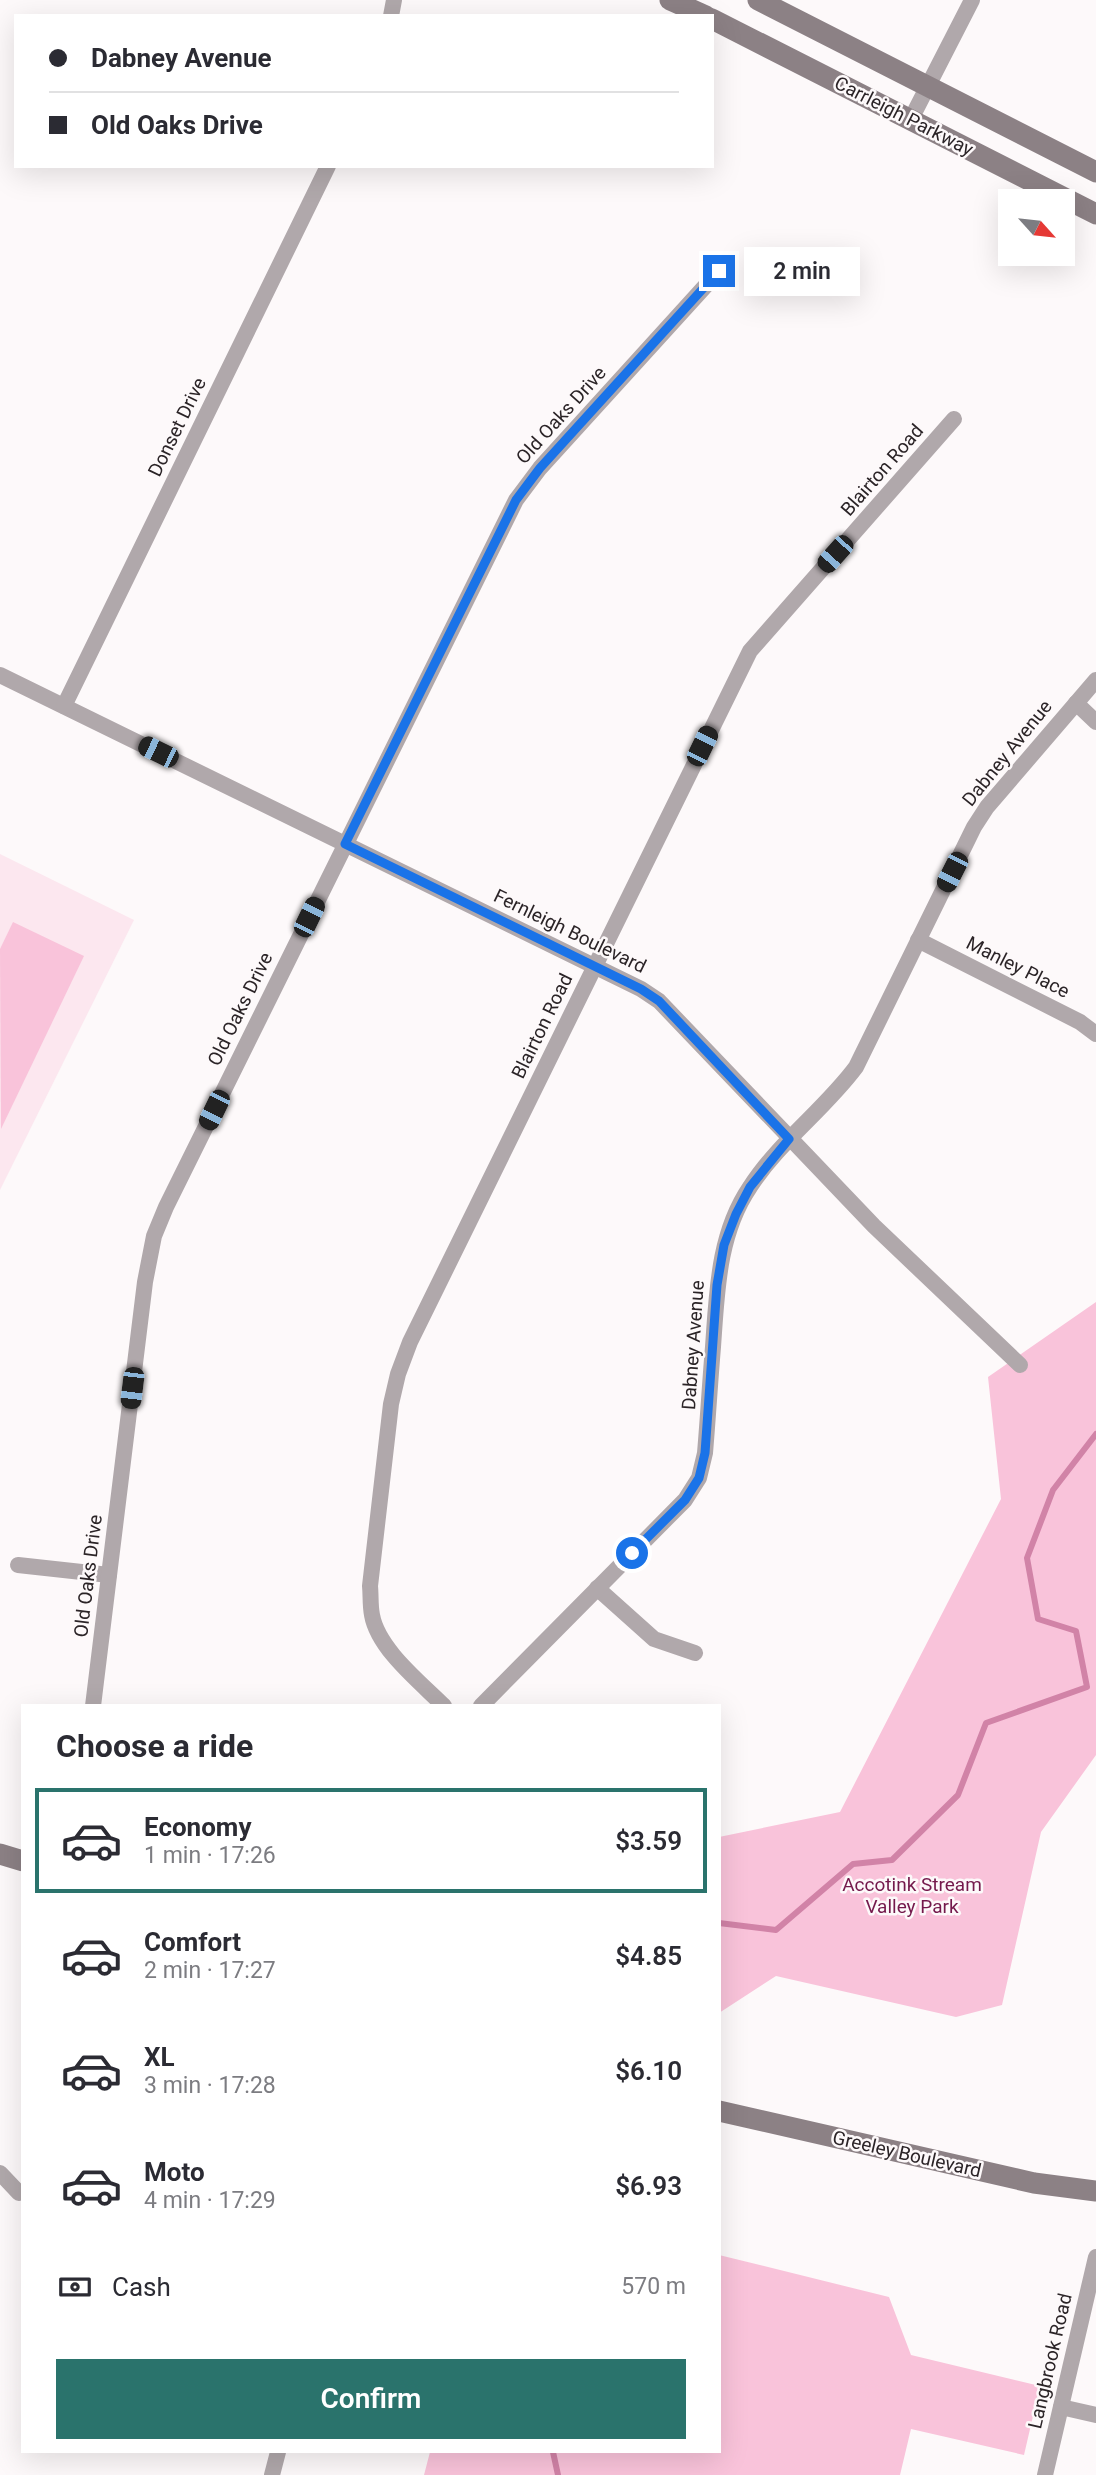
<!DOCTYPE html>
<html lang="en">
<head>
<meta charset="utf-8">
<style>
	:root { --surface:#fff; --page:#f2f2f3; --text:#2b2b33; --muted:#7c7c81; --line:#e1e1e2; --accent:#2a736c }
	body { margin:0; font-family:Roboto,sans-serif; background:var(--page); color:var(--text); height:100vh; display:flex; flex-direction:column; font-size:26px; white-space:nowrap }
	* { box-sizing:border-box; margin:0 }
	p { font-size:23px; color:var(--muted) }
	.icon { flex:none; width:38px; height:38px; fill:none; stroke:currentColor; stroke-width:2; stroke-linecap:round; stroke-linejoin:round }
	.map { position:relative; flex:1; overflow:hidden }
	.panel { position:absolute; left:21px; top:1704px; width:700px; height:749px; display:flex; flex-direction:column; background:var(--surface); border-radius:0px; box-shadow:0 7px 28px #0002 }
	.panel>* { flex:none }
	.guide { position:absolute; left:14px; top:14px; width:700px; height:154px; border-radius:0px; box-shadow:0 7px 28px #0002; display:grid; align-content:center; height:154px; padding:0 35px; background:var(--surface) }
	.needle { width:46px; rotate:117deg }
	.buttons { position:absolute; left:998px; top:189px; display:grid; gap:14px }
	.buttons a { display:grid; place-items:center; width:77px; height:77px; border-radius:0px; background:var(--surface); box-shadow:0 7px 28px #0002; font-size:35px }
	.end { position:absolute; width:32px; height:32px; margin:-16px; border:9px solid #1a73e8; background:#fff; box-shadow:0 0 0 4px #fff }
	.from { border-radius:50% }
	.bubble { position:absolute; height:49px; border-radius:0px; background:var(--surface); box-shadow:0 7px 28px #0002; font-size:23px; font-weight:600; line-height:49px; text-align:center }
	.car { position:absolute; width:21px; height:42px; margin:-21px -10px; border-radius:9px; box-shadow:0 0 5px 2px #0007; background:linear-gradient(#222 24%,#8ab4d8 0 40%,#222 0 76%,#8ab4d8 0 86%,#222 0) }
	.guide b { display:flex; align-items:center; gap:24px; height:66px; font-size:26px }
	.guide b+b { border-top:2px solid var(--line) }
	.guide i { width:18px; height:18px; background:var(--text) }
	ul { padding:0; list-style:none }
	li { display:flex; align-items:center; gap:21px; height:105px; margin:0 14px 10px; padding:0 21px; border:4px solid transparent; border-radius:0px }
	li div { flex:1 }
	li b { display:block; font-size:26px }
	li em { font-style:normal; font-weight:600 }
	li.active { border-color:var(--accent) }
	li>.icon { width:63px; height:63px; stroke-width:1.5 }
	h2 { padding:0 35px; font-size:32px; line-height:84px }
	.pay { display:flex; align-items:center; gap:18px; height:77px; padding:0 35px; font-size:26px }
	.pay p { margin-inline-start:auto }
	.action { display:flex; gap:14px; margin-top:auto; padding:14px 35px }
	.action a { flex:1; height:80px; border-radius:0px; background:var(--accent); color:#fff; font-size:28px; font-weight:600; line-height:80px; text-align:center }
	.map>svg:first-child { display:block }
	.built { fill:#fce7ef }
	.green { fill:#f9c3da }
	.lines { fill:none; stroke-linecap:round; stroke-linejoin:round }
	.stream { stroke:#d183a7; stroke-width:6 }
	.street { stroke:#b0a8ab; stroke-width:16 }
	.secondary { stroke:#8c8185; stroke-width:21 }
	.route { stroke:#1a73e8; stroke-width:9 }
	.labels { text-anchor:middle; dominant-baseline:central; stroke-width:5; stroke-linejoin:round; paint-order:stroke }
	.street-label { font-size:19px; fill:#2b2427; stroke:#fdf9fa }
	.park-label { font-size:19px; fill:#74194c; stroke:#fdf9fa }
</style>
</head>
<body>
<div class="map">
<svg width="1096" height="2475" viewBox="0 0 1096 2475">
	<rect width="100%" height="100%" fill="#fdf9fa"/>
	<!-- built -->
	<polygon class="built" points="0,854 134,920 0,1190"/>
	<!-- green -->
	<g class="green">
		<polygon points="13,922 84,956 1,1129 0,949"/>
		<polygon points="1096,1302 1096,1755 1041,1832 1002,2005 956,2017 776,1976 719,2013 719,1837 840,1812 1001,1499 988,1377"/>
		<polygon points="719,2255 889,2297 911,2355 1040,2386 1024,2455 911,2429 900,2475 424,2475 430,2452 719,2452"/>
	</g>
	<g class="lines">
		<!-- stream -->
		<g class="stream">
			<polyline points="719,1923 776,1930 853,1864 892,1860 958,1795 986,1723 1087,1687 1076,1631 1038,1619 1027,1558 1053,1490 1096,1434"/>
			<polyline points="553,2452 558,2475"/>
		</g>
		<!-- street -->
		<g class="street">
			<polyline points="391,16 394,0"/>
			<polyline points="911,119 972,0"/>
			<polyline points="0,675 641,989 659,1001 874,1226 1020,1365"/>
			<polyline points="1076,703 1096,722"/>
			<polyline points="64,706 328,166"/>
			<polyline points="918,940 1080,1022 1096,1034"/>
			<polyline points="18,1565 109,1575"/>
			<polyline points="597,1588 654,1639 695,1653"/>
			<polyline points="93,1706 145,1282 154,1236 166,1207 516,500 540,468 719,271"/>
			<path d="M444,1706C420,1682 378,1649 372,1615C370,1605 371,1596 370,1586L391,1404L398,1374L410,1342L750,651L954,419"/>
			<path d="M481,1706L685,1500L699,1478L705,1453C708,1418 710,1382 713,1347C717,1292 718,1234 750,1187C779,1142 824,1110 856,1067L974,827L987,807L1096,680"/>
			<polyline points="0,2173 19,2193"/>
			<polyline points="1061,2407 1096,2415"/>
			<polyline points="272,2475 278,2452"/>
			<polyline points="1045,2475 1096,2257"/>
		</g>
		<!-- secondary -->
		<g class="secondary">
			<polyline points="670,0 706,16"/>
			<polyline points="758,0 1096,172"/>
			<polyline points="712,19 1096,214"/>
			<polyline points="0,1854 23,1861"/>
			<polyline points="719,2111 1034,2183 1096,2191"/>
		</g>
	</g>
	<g class="lines">
		<!-- route -->
		<polyline class="route" points="632,1553 685,1500 699,1478 705,1453 717,1285 724,1245 736,1214 750,1187 789,1139 659,1001 641,989 345,844 516,500 540,468 719,271"/>
	</g>
	<g class="labels">
		<!-- street labels -->
		<g class="street-label">
			<text transform="translate(904 116) rotate(27)">Carrleigh Parkway</text>
			<text transform="translate(561 415) rotate(-48)">Old Oaks Drive</text>
			<text transform="translate(177 427) rotate(-64)">Donset Drive</text>
			<text transform="translate(882 470) rotate(-49)">Blairton Road</text>
			<text transform="translate(1007 753) rotate(-51)">Dabney Avenue</text>
			<text transform="translate(570 931) rotate(26)">Fernleigh Boulevard</text>
			<text transform="translate(1018 967) rotate(27)">Manley Place</text>
			<text transform="translate(240 1009) rotate(-64)">Old Oaks Drive</text>
			<text transform="translate(542 1026) rotate(-64)">Blairton Road</text>
			<text transform="translate(693 1345) rotate(-86)">Dabney Avenue</text>
			<text transform="translate(88 1576) rotate(-83)">Old Oaks Drive</text>
			<text transform="translate(907 2154) rotate(13)">Greeley Boulevard</text>
			<text transform="translate(1050 2361) rotate(-77)">Langbrook Road</text>
		</g>
		<!-- park labels -->
		<g class="park-label">
			<text x="912" y="1884">Accotink Stream<tspan x="912" dy="22">Valley Park</tspan></text>
		</g>
	</g>
</svg>
<div class="buttons">
<a><svg class="needle" viewBox="-14 -14 28 28"><path d="M0-13l5 13h-10z" fill="#e53935"/><path d="M0 13l5-13h-10z" fill="#7c7c81"/></svg></a>
</div>
<i class="end from" style="left:632px;top:1553px"></i>
<i class="end" style="left:719px;top:271px"></i>
<div class="bubble" style="left:744px;top:247px;width:116px">2 min</div>
<i class="car" style="left:835px;top:554px;rotate:222deg"></i>
<i class="car" style="left:702px;top:746px;rotate:26deg"></i>
<i class="car" style="left:158px;top:752px;rotate:296deg"></i>
<i class="car" style="left:952px;top:872px;rotate:207deg"></i>
<i class="car" style="left:309px;top:917px;rotate:26deg"></i>
<i class="car" style="left:214px;top:1110px;rotate:206deg"></i>
<i class="car" style="left:132px;top:1388px;rotate:187deg"></i>
<div class="guide">
<b><i class="from"></i>Dabney Avenue</b>
<b><i></i>Old Oaks Drive</b>
</div>
<section class="panel">
<h2>Choose a ride</h2>
<ul>
<li class="active"><svg class="icon" aria-label="car" viewBox="0 0 24 24"><path d="M5 17H2v-5l4-1 3-4h7l3 4 3 1v5h-3M9 17h6M6 11h13"/><circle cx="7" cy="17" r="2"/><circle cx="17" cy="17" r="2"/></svg><div><b>Economy</b><p>1 min · 17:26</p></div><em>$3.59</em></li>
<li><svg class="icon" aria-label="car" viewBox="0 0 24 24"><path d="M5 17H2v-5l4-1 3-4h7l3 4 3 1v5h-3M9 17h6M6 11h13"/><circle cx="7" cy="17" r="2"/><circle cx="17" cy="17" r="2"/></svg><div><b>Comfort</b><p>2 min · 17:27</p></div><em>$4.85</em></li>
<li><svg class="icon" aria-label="car" viewBox="0 0 24 24"><path d="M5 17H2v-5l4-1 3-4h7l3 4 3 1v5h-3M9 17h6M6 11h13"/><circle cx="7" cy="17" r="2"/><circle cx="17" cy="17" r="2"/></svg><div><b>XL</b><p>3 min · 17:28</p></div><em>$6.10</em></li>
<li><svg class="icon" aria-label="car" viewBox="0 0 24 24"><path d="M5 17H2v-5l4-1 3-4h7l3 4 3 1v5h-3M9 17h6M6 11h13"/><circle cx="7" cy="17" r="2"/><circle cx="17" cy="17" r="2"/></svg><div><b>Moto</b><p>4 min · 17:29</p></div><em>$6.93</em></li>
</ul>
<div class="pay"><svg class="icon" aria-label="cash" viewBox="0 0 24 24"><path d="M3 7h18v10H3z"/><circle cx="12" cy="12" r="2"/></svg>Cash<p>570 m</p></div>
<div class="action"><a>Confirm</a></div>
</section>
</div>
</body>
</html>
